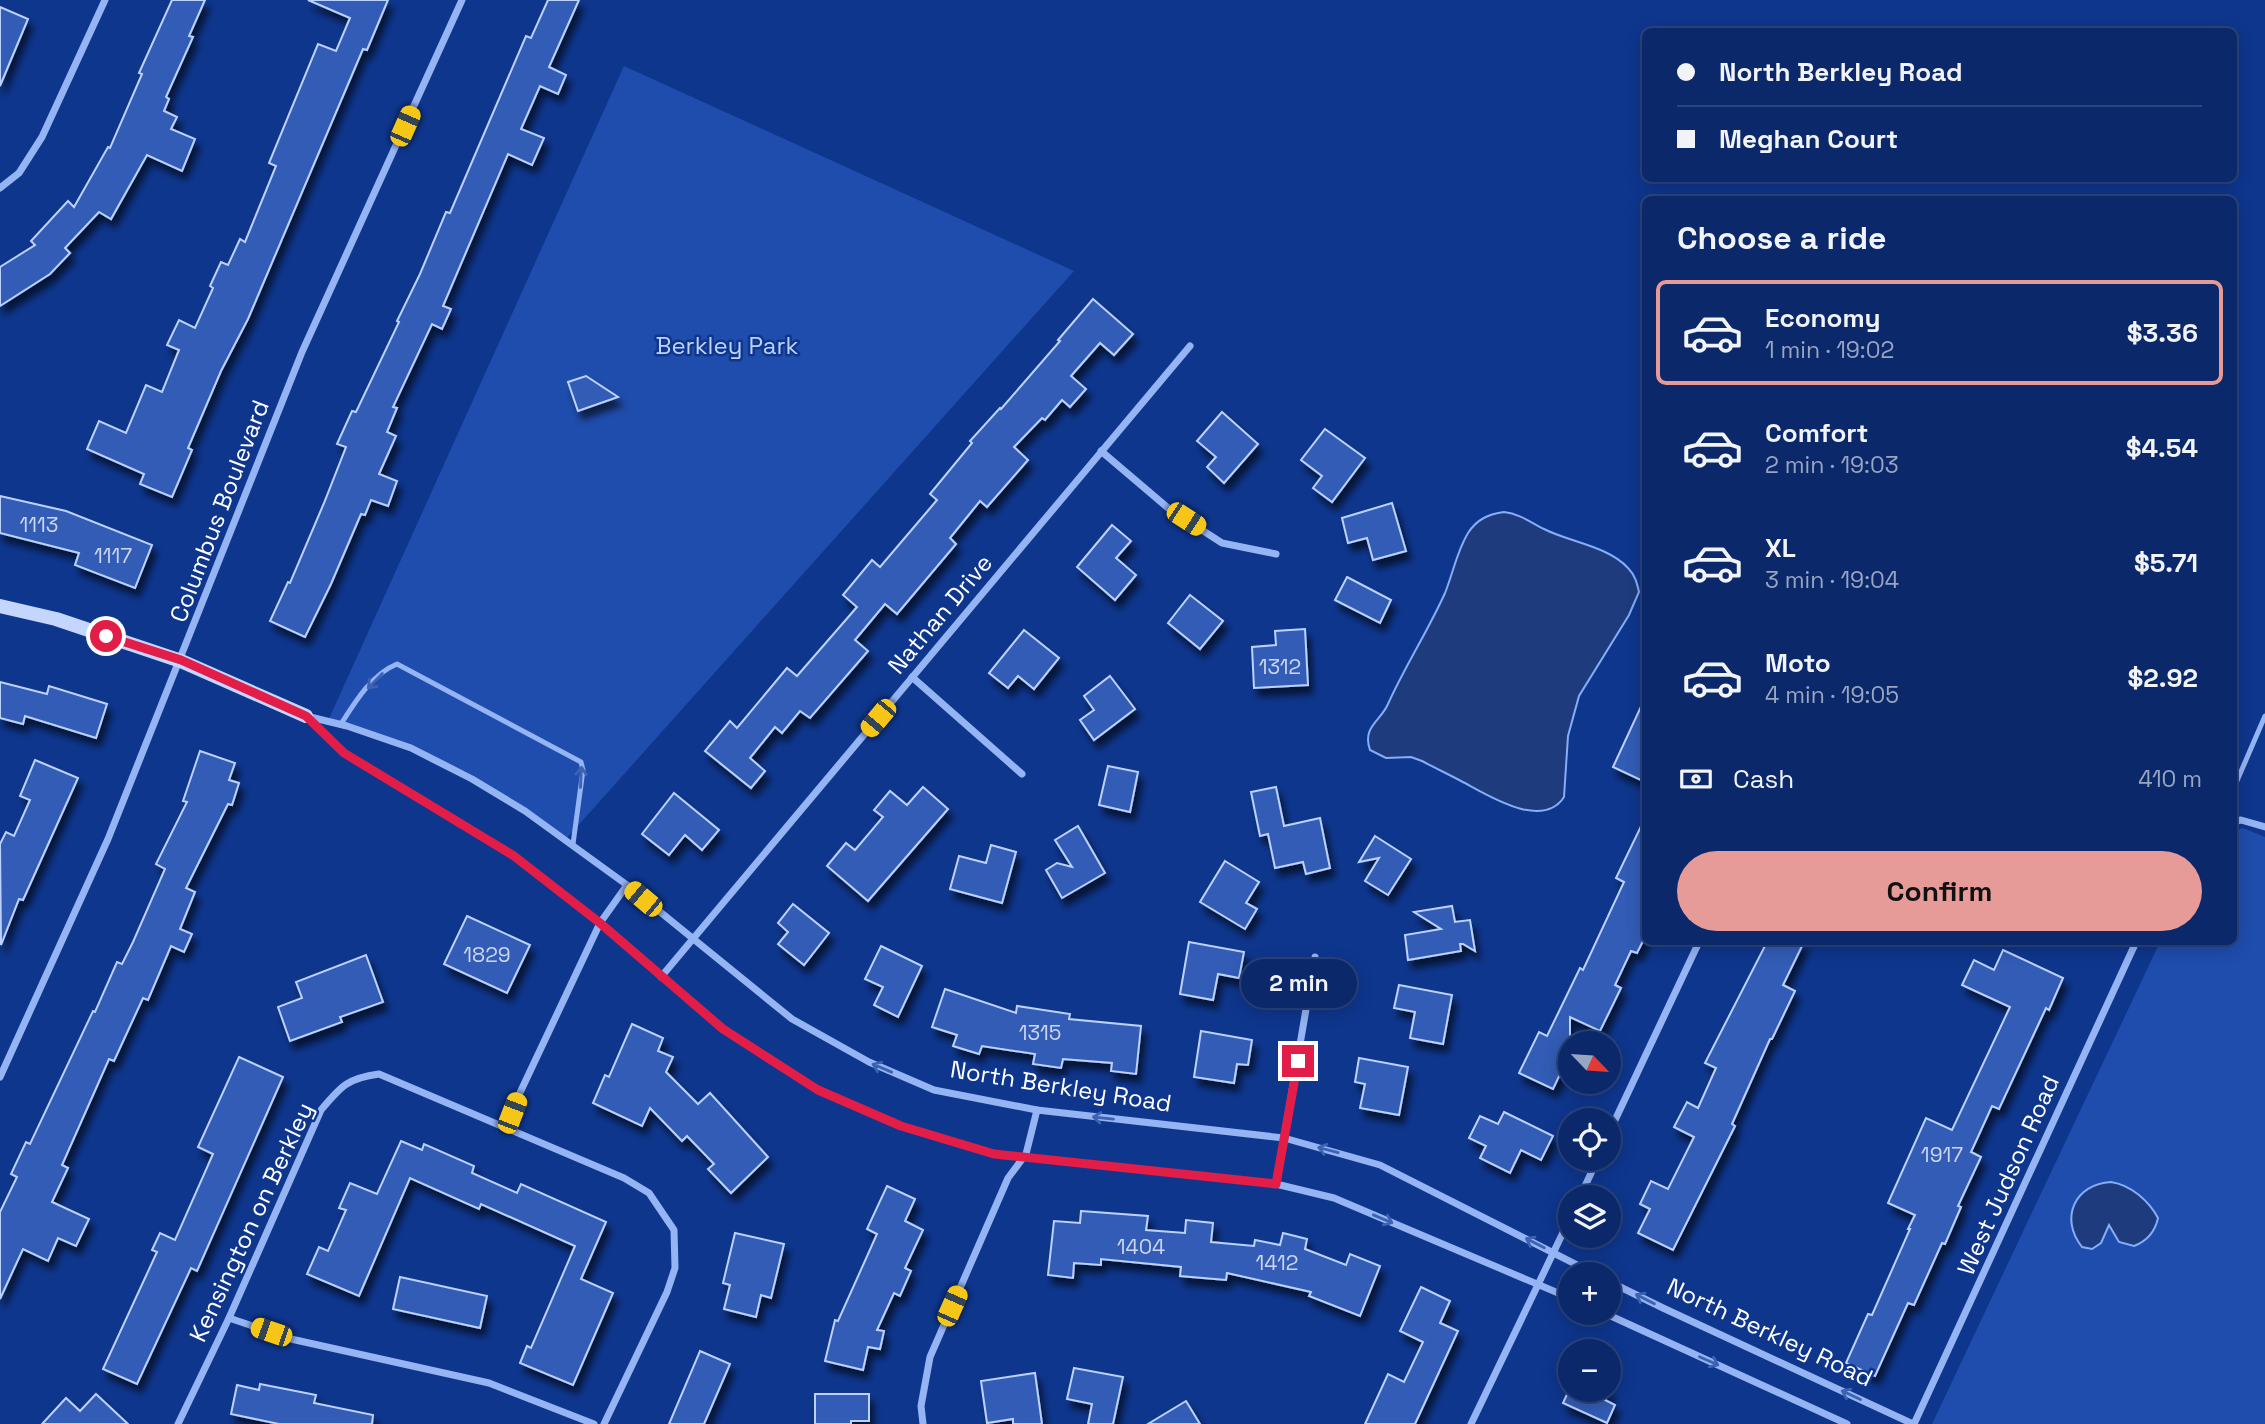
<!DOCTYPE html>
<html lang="en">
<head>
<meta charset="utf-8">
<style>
	:root { --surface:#0a286a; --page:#133070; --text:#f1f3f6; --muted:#99a6c1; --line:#2a447e; --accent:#e69b98 }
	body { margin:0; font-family:"Space Grotesk",sans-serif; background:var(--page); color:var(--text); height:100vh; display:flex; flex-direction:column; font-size:26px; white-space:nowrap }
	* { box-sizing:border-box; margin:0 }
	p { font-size:23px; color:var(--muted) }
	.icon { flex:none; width:38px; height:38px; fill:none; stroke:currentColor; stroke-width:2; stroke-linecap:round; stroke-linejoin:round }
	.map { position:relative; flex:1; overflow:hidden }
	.drawer { position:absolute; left:1642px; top:196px; width:595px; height:749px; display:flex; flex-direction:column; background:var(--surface); border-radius:10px; box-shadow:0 4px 18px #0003,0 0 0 2px var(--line) }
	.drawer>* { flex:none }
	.top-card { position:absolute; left:1642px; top:28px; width:595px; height:154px; border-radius:10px; box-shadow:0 4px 18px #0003,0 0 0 2px var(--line); display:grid; align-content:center; height:154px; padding:0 35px; background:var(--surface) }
	.needle { width:46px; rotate:115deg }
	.buttons { position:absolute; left:1558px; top:1031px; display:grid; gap:14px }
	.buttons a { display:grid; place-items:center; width:63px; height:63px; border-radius:50%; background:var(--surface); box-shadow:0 4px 18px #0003,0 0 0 2px var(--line); font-size:35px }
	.end { position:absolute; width:32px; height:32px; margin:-16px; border:9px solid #e11d48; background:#fff; box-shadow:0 0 0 4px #fff }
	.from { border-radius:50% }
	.bubble { position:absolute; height:49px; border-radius:24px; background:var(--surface); box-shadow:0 4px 18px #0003,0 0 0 2px var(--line); font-size:23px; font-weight:600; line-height:49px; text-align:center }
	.car { position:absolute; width:21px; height:42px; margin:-21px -10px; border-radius:9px; box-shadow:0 0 5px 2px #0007; background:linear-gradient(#f5c518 24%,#345 0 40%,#f5c518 0 76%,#345 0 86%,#f5c518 0) }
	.top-card b { display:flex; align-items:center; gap:24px; height:66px; font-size:26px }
	.top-card b+b { border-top:2px solid var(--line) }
	.top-card i { width:18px; height:18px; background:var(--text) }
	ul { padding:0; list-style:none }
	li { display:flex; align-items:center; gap:21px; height:105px; margin:0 14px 10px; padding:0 21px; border:4px solid transparent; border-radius:10px }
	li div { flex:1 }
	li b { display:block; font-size:26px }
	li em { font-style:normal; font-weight:600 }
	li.active { border-color:var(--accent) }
	li>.icon { width:63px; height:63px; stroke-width:1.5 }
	h2 { padding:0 35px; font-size:32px; line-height:84px }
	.pay { display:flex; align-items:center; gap:18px; height:77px; padding:0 35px; font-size:26px }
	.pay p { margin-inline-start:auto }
	.primary-button { display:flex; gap:14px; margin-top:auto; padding:14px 35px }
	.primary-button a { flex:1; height:80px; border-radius:42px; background:var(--accent); color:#111; font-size:28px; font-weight:600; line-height:80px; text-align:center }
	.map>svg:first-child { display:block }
	.green { fill:#1f4dad }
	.water { fill:#1d3b7d; stroke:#86adf7; stroke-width:2 }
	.building { fill:#325cb5; stroke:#bcd2fe; stroke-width:2; filter:url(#shadow) }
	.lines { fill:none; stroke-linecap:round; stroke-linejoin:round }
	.lane { stroke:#95b4f3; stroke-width:5 }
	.street { stroke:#95b4f3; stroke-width:7 }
	.secondary { stroke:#c4d6fd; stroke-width:14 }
	.oneway { stroke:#3d62b1 }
	.route { stroke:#e11d48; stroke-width:9 }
	.labels { text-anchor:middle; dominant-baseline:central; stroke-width:5; stroke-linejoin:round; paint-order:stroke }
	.number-label { font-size:21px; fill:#ccd6ec }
	.park-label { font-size:24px; fill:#bcd2fe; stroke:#0e368d }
	.street-label { font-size:24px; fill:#fff; stroke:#0e368d }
</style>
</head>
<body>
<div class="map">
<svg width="2265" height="1424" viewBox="0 0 2265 1424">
	<defs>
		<filter id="shadow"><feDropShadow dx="4.5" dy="8" stdDeviation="3.5" flood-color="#0009"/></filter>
	</defs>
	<rect width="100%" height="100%" fill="#0e368d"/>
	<!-- green -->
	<g class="green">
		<polygon points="624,66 1074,271 566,839 525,811 411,748 328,721"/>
		<polygon points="2243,828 2265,837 2265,1424 1932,1424 2160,942 2233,942 2233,831"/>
	</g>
	<!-- water -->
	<g class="water">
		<path d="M1504,512C1520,514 1530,522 1544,529C1569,542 1608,546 1628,568C1635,575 1637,583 1639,592L1629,615L1579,696L1568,736L1564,797C1542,831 1486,794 1461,781C1448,774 1435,768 1422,761L1411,757L1386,758L1370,750C1362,727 1380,722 1388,704C1405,666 1428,631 1445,593C1453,573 1457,551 1468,533C1477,519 1489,514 1504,512Z"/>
		<path d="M2111,1182C2131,1185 2149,1201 2158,1218C2155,1232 2147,1241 2134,1246L2119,1242L2109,1225L2101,1243L2092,1249L2082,1247C2059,1218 2075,1184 2111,1182Z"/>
	</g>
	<!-- building -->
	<g class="building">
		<polygon points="172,0 205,0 189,36 193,37 166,97 169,99 164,111 177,117 171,129 195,139 182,171 147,155 111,219 99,212 65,248 70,253 50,274 0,306 0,267 35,245 31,241 68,201 74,207 108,147 110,148 142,74 139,73"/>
		<polygon points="308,0 388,0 367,50 363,49 248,319 221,371 188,448 192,450 172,497 140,484 144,474 87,449 99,421 126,433 146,385 162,392 179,350 167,345 179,320 195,328 213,288 210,286 221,262 228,265 240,239 245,242 276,166 269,163 318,44 336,51 350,18"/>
		<polygon points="548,0 579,0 549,67 566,75 558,94 540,86 521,129 544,138 532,165 508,154 443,306 451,309 442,329 432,324 393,407 397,408 387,432 396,436 379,474 397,481 388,506 371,500 365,515 361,514 331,584 305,637 270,621 288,582 290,583 324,503 346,447 337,444 352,411 356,412 399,322 397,321 420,274 446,212 450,213 526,36 531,38"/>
		<polygon points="0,7 28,19 0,86"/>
		<polygon points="1093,299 1133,334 1114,355 1100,343 1071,376 1086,389 1070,407 1062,400 1045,420 1042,418 1014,447 1028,460 987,507 980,501 950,538 956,544 897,614 885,604 855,640 868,651 810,718 800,711 782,733 775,727 750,758 765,771 751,788 705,751 730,721 737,728 787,668 797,676 857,607 843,595 872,560 880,567 937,500 930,494 972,443 970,441 1000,408 1001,409 1060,341 1058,340"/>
		<polygon points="586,376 618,397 578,411 568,382"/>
		<polygon points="1222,412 1258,444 1224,483 1207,467 1216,457 1197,441"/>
		<polygon points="1325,429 1365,458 1332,502 1313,488 1322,476 1301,460"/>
		<polygon points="0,496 66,511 152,545 135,588 75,565 79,553 0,533"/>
		<polygon points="1392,503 1406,551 1373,560 1367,538 1348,543 1342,518"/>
		<polygon points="1112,525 1131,541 1116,558 1136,575 1115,600 1077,567"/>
		<polygon points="1347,577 1391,600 1380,623 1335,600"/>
		<polygon points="1190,595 1223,621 1200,649 1168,623"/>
		<polygon points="1305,629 1308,685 1254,688 1252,647 1276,645 1275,631"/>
		<polygon points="1024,630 1059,658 1034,689 1018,676 1008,688 989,673"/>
		<polygon points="1110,676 1135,709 1094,740 1080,720 1094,710 1084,696"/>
		<polygon points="0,682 47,694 49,686 107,704 96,738 25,716 23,724 0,718"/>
		<polygon points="1645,698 1645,782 1613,767"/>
		<polygon points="200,751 235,763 229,780 239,783 232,805 228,804 186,888 195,892 180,929 192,934 184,952 171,946 148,1000 143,998 114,1061 109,1059 62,1165 68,1168 52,1202 89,1219 76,1246 58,1238 48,1261 23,1249 0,1299 0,1212 17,1177 11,1174 26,1142 30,1144 93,1011 95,1012 117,962 122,964 133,942 165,869 156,864 187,802 183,801"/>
		<polygon points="35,760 78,778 23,900 19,899 1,945 0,844 6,832 14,836 30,800 20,796"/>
		<polygon points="1108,766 1138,772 1130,812 1099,805"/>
		<polygon points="923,787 948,809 868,901 827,866 846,843 855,850 883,817 874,810 890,791 907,805"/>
		<polygon points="1276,787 1284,826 1320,818 1330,868 1306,874 1303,862 1275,868 1268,834 1260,836 1251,792"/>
		<polygon points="674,793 719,830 702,850 685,835 669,855 642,834"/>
		<polygon points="1645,818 1645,937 1637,953 1631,951 1615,985 1621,988 1600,1031 1570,1017 1570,1074 1562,1070 1553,1089 1519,1073 1539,1032 1547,1036 1580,968 1583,970 1624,882 1616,878"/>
		<polygon points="1078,826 1105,873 1062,898 1046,870 1057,863 1072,867 1055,840"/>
		<polygon points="1375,836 1411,859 1388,895 1365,881 1379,858 1359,862"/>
		<polygon points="991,845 1016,852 1002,903 950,889 959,856 986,863"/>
		<polygon points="1225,861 1259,882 1246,903 1257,909 1245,929 1200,902"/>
		<polygon points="793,904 829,933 804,965 778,944 788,932 778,923"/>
		<polygon points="1452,906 1455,922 1470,920 1475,951 1463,944 1460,944 1461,951 1408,960 1405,935 1441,929 1414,912"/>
		<polygon points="467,916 530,945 507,993 444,964"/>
		<polygon points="1189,942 1244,952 1239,978 1218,974 1213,1000 1180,994"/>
		<polygon points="1767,942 1804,942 1783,985 1795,991 1772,1039 1770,1039 1732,1124 1735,1126 1673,1250 1638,1233 1650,1209 1640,1204 1651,1181 1668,1189 1694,1137 1674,1127 1687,1102 1698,1108 1716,1068 1705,1063"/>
		<polygon points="881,946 922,966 898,1017 874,1005 883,987 865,979"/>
		<polygon points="2003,950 2063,978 2049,1010 2046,1008 1999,1109 1992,1106 1971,1152 1981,1157 1958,1206 1961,1207 1945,1244 1942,1243 1914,1305 1908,1303 1875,1376 1846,1363 1868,1314 1872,1315 1910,1229 1908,1229 1915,1215 1888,1203 1926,1118 1952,1130 2010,1007 1962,985 1974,960 1994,970"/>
		<polygon points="366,955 383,1002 340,1017 342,1022 290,1041 278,1007 302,998 296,982"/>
		<polygon points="1399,985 1452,995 1443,1044 1410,1038 1415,1012 1394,1008"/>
		<polygon points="945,989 1016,1013 1017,1006 1070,1014 1069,1019 1141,1026 1136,1074 1111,1071 1112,1063 1063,1059 1061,1068 1033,1064 1035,1054 982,1046 979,1054 953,1046 957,1035 932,1027"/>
		<polygon points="632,1024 663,1038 658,1051 673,1057 666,1072 698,1104 710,1093 768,1157 731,1193 708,1169 714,1164 687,1136 682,1141 650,1108 642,1126 593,1103 605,1075 609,1077"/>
		<polygon points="1201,1031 1252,1040 1248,1065 1237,1064 1234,1083 1194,1077"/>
		<polygon points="239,1057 283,1077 197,1271 191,1268 137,1384 103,1369 157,1252 152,1250 160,1233 175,1240 213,1154 198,1147"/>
		<polygon points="1359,1058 1408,1067 1399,1115 1360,1108 1365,1084 1355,1082"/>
		<polygon points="1504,1112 1553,1136 1541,1160 1521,1150 1510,1173 1480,1158 1486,1146 1469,1138 1480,1116 1498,1124"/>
		<polygon points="401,1141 422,1150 424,1144 474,1166 472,1173 517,1193 521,1184 606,1222 581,1279 613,1293 573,1385 520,1363 527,1346 531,1348 575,1246 481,1204 479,1209 410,1178 359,1296 307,1274 319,1247 328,1251 346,1210 339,1208 350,1183 377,1194"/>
		<polygon points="887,1186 915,1199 905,1221 923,1230 905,1268 911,1271 900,1296 894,1293 877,1330 884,1331 880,1349 868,1347 863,1370 825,1361 835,1320 838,1321 877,1234 867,1229"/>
		<polygon points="1081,1211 1148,1216 1146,1230 1185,1233 1186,1220 1213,1223 1211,1242 1254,1246 1255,1240 1280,1245 1283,1233 1307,1239 1305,1249 1346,1265 1350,1254 1380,1266 1360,1316 1309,1296 1311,1292 1227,1273 1226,1280 1180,1276 1181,1267 1101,1259 1101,1265 1074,1263 1073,1278 1048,1275 1054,1221 1080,1223"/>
		<polygon points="735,1233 784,1244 771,1298 761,1295 756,1317 724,1309 730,1285 723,1283"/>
		<polygon points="400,1277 487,1296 480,1328 393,1309"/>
		<polygon points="1421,1287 1450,1301 1440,1323 1458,1331 1415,1424 1365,1424 1388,1374 1404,1382 1423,1342 1400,1331"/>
		<polygon points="700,1351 730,1364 704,1424 669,1424"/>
		<polygon points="1074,1368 1123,1377 1113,1424 1088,1424 1092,1404 1067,1399"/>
		<polygon points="1035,1373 1042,1424 1013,1424 1013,1419 987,1423 981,1381"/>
		<polygon points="260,1384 316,1395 314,1403 373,1415 372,1424 279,1424 231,1414 237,1385 259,1390"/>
		<polygon points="1569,1390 1610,1390 1605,1400 1615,1405 1607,1423 1563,1403"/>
		<polygon points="96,1394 128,1424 42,1424 66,1398 80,1411"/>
		<polygon points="815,1394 869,1394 869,1421 851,1421 851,1424 815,1424"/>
		<polygon points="1186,1401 1200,1424 1148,1424"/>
	</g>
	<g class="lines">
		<!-- lane -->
		<g class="lane">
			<path d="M341,724C355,702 372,674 397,664L581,762L583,770L573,844"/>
			<polyline points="2233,790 2265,716"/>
		</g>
		<!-- street -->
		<g class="street">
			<polyline points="0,188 19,173 42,137 105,0"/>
			<polyline points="1101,451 1168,508 1222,543 1276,554"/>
			<polyline points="912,677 1022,774"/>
			<polyline points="306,716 347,726 411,748 472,779 525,811 627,885 792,1019 869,1062 934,1090 1037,1110 1284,1138 1380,1165 1595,1274"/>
			<polyline points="307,717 344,753 514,856 600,923 723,1029 818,1090 901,1126 994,1154 1276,1184 1334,1198 1570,1298"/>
			<polyline points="2233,822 2241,820 2265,827"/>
			<polyline points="661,977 1190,346"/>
			<polyline points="0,1077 108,839 302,352 462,0"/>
			<polyline points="506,1127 517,1099 600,923 627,885"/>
			<polyline points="1608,1135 1699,942"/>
			<polyline points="1276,1184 1315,957"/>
			<polyline points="1580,1197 1598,1158"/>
			<polyline points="1608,1281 1663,1308 1913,1424"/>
			<polyline points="1602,1312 1847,1424"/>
			<polyline points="229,1318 291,1339 489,1383 594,1424"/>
			<path d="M178,1424L229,1318L321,1110C341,1086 348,1078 379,1074L624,1178L649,1193L674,1230L675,1268L667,1292L604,1424"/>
			<polyline points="923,1424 921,1406 930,1357 1008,1178 1026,1154 1037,1110"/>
			<polyline points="1471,1424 1570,1218"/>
			<polyline points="1914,1424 2136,942"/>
		</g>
		<!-- secondary -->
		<polyline class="secondary" points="0,606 56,619 181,661 306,716"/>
	</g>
	<!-- one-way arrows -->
	<defs><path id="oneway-shaft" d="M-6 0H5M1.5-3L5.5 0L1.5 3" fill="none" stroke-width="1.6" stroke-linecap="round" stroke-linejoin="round" transform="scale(1.75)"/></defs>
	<g class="oneway">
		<use href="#oneway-shaft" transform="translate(375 681) rotate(134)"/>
		<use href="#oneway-shaft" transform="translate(581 777) rotate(-87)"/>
		<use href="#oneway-shaft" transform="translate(882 1068) rotate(-157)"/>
		<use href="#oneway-shaft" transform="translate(1103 1118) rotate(-174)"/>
		<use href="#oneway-shaft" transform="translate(1328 1150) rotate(-165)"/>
		<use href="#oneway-shaft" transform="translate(1383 1219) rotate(23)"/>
		<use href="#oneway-shaft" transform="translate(1535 1243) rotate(-153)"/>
		<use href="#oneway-shaft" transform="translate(1645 1299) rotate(-153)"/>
		<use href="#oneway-shaft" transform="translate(1709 1361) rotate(24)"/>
		<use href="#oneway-shaft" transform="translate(1851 1395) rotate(-155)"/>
	</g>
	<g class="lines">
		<!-- route -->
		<polyline class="route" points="106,636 181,660 306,716 344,753 514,856 600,923 723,1029 818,1090 901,1126 994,1154 1276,1184 1298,1061"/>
	</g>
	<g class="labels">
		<!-- number labels -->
		<g class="number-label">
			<text x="39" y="524">1113</text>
			<text x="113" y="555">1117</text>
			<text x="1280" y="666">1312</text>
			<text x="487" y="954">1829</text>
			<text x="1040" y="1032">1315</text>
			<text x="1942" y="1154">1917</text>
			<text x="1141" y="1246">1404</text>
			<text x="1277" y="1262">1412</text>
		</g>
		<!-- park labels -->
		<g class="park-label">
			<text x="727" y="345">Berkley Park</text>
		</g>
		<!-- street labels -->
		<g class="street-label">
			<text transform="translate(219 511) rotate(-69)">Columbus Boulevard</text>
			<text transform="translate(940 614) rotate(-50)">Nathan Drive</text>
			<text transform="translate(1061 1086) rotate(9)">North Berkley Road</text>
			<text transform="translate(2008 1175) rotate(-66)">West Judson Road</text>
			<text transform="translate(251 1222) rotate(-65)">Kensington on Berkley</text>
			<text transform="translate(1770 1332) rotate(25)">North Berkley Road</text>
		</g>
	</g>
</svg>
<div class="buttons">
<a><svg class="needle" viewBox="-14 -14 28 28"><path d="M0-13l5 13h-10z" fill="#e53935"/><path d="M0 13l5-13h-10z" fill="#99a6c1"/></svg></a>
<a><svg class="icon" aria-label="locate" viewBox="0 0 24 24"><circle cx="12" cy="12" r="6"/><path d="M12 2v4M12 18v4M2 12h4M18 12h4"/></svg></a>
<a><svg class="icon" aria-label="layers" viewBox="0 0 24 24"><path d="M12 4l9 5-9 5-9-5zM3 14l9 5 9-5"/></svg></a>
<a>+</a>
<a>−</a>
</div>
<i class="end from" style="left:106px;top:636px"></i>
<i class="end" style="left:1298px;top:1061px"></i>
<div class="bubble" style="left:1241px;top:959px;width:116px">2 min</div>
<i class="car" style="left:405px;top:126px;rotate:24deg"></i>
<i class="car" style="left:1186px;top:519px;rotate:123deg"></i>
<i class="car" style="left:878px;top:718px;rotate:220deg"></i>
<i class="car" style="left:643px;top:899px;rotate:310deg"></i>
<i class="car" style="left:512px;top:1113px;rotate:21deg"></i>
<i class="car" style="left:952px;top:1306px;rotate:24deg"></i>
<i class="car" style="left:271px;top:1332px;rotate:289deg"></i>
<div class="top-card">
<b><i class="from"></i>North Berkley Road</b>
<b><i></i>Meghan Court</b>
</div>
<section class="drawer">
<h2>Choose a ride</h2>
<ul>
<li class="active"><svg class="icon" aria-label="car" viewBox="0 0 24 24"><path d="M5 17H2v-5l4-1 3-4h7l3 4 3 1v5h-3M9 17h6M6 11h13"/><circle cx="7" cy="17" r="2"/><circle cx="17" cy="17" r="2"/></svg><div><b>Economy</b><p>1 min · 19:02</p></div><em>$3.36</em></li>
<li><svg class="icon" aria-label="car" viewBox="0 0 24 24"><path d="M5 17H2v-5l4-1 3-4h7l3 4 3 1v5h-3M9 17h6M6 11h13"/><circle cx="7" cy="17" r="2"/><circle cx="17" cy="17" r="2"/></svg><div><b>Comfort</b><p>2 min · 19:03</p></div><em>$4.54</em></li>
<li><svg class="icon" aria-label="car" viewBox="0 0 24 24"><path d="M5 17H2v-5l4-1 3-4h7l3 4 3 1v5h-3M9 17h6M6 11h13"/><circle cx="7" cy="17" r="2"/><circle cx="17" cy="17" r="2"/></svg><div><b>XL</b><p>3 min · 19:04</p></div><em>$5.71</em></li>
<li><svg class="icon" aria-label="car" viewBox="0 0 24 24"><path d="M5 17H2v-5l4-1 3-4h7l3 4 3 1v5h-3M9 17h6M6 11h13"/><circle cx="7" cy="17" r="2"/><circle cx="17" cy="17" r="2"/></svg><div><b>Moto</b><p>4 min · 19:05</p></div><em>$2.92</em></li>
</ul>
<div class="pay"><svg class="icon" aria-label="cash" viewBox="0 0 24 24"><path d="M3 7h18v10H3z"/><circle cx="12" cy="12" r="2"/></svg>Cash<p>410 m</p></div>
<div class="primary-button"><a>Confirm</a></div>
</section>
</div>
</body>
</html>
